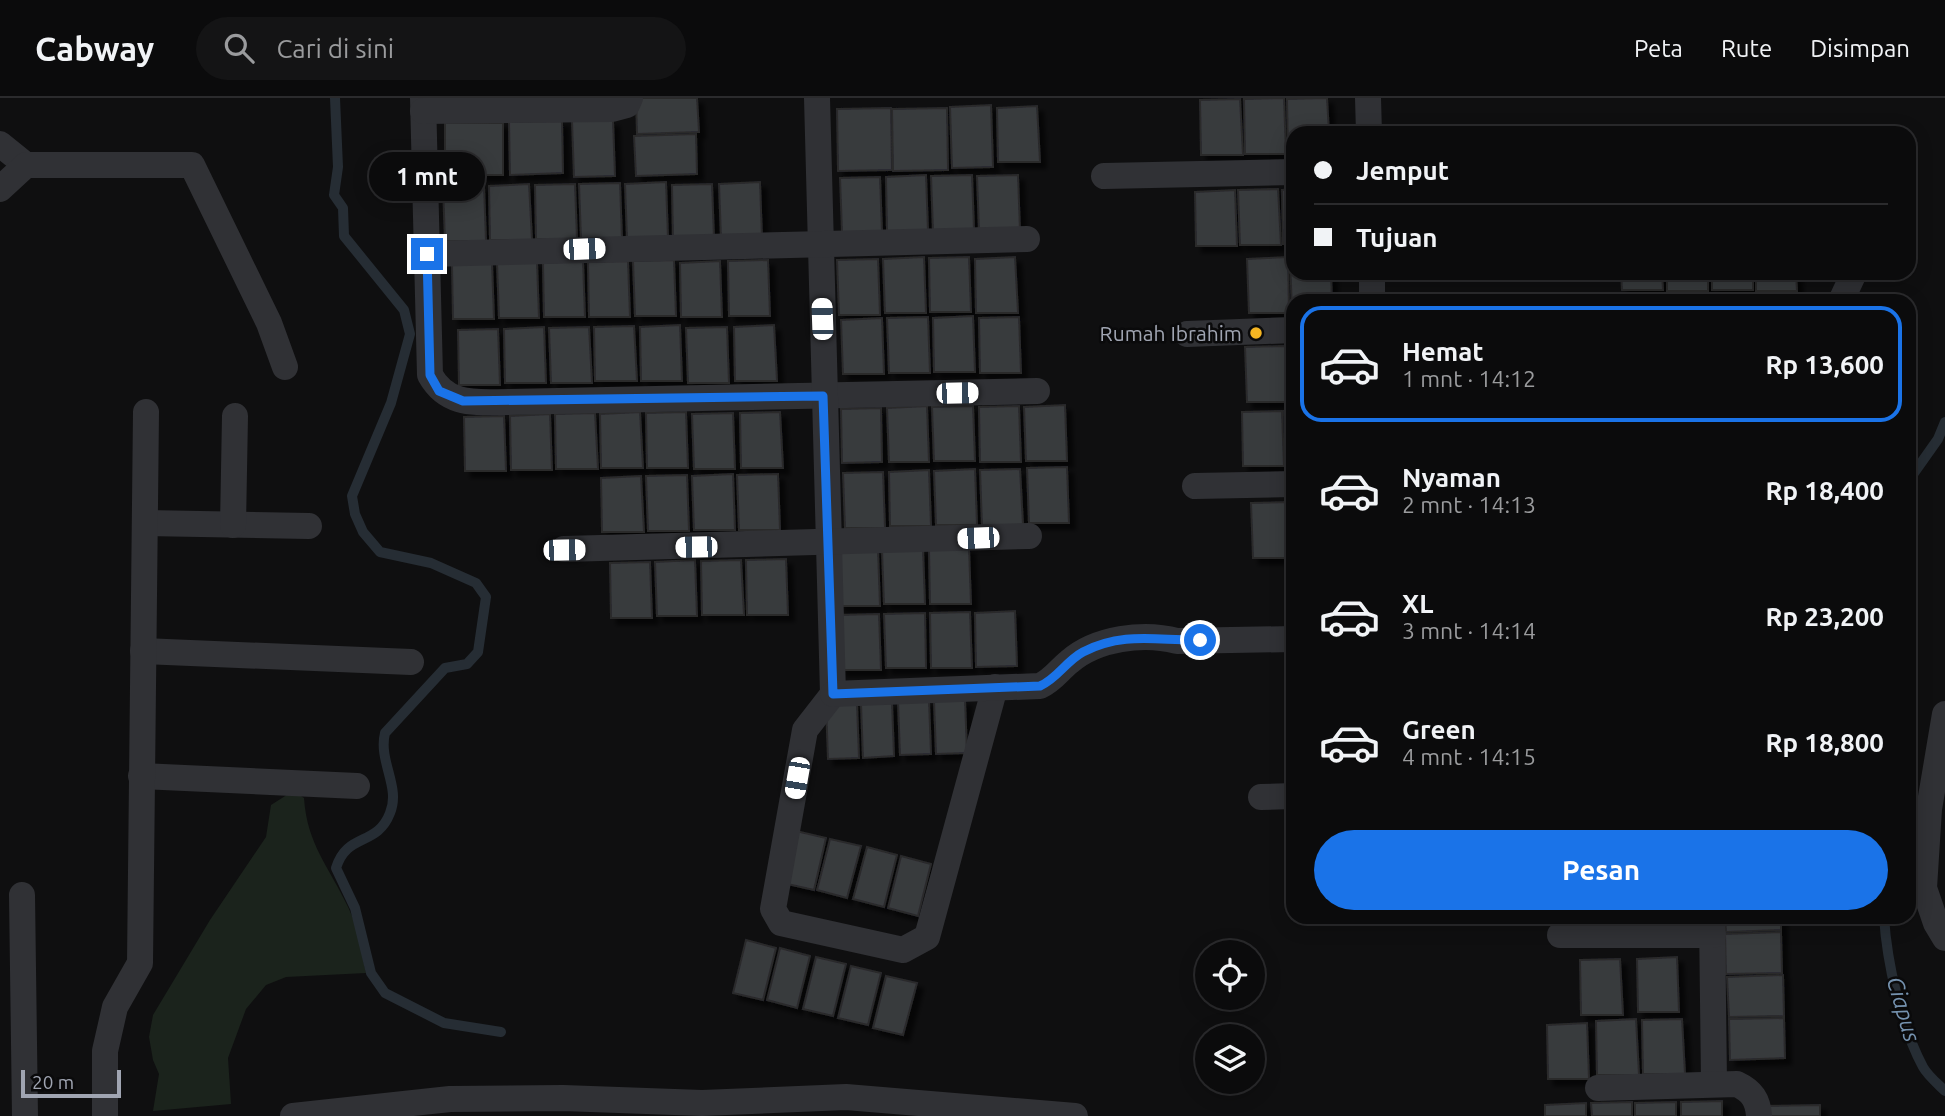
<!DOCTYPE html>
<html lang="id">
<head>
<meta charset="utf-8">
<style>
	:root { --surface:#0b0b0c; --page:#141415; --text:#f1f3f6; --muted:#9a9b9d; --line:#2b2b2d; --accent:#1a73e8 }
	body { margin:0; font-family:Ubuntu,sans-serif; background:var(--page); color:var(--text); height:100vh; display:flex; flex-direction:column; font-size:26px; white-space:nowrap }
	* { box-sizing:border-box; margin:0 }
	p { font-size:23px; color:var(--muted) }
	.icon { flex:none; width:38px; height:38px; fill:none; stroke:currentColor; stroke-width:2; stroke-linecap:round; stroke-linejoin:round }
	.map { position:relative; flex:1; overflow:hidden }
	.drawer { position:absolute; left:1286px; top:196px; width:630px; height:630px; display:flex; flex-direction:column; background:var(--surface); border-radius:21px; box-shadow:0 4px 18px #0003,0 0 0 2px var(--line) }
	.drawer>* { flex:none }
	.top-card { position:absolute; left:1286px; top:28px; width:630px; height:154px; border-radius:21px; box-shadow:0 4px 18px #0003,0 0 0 2px var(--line); display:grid; align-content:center; height:154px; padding:0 28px; background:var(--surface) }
	.buttons { position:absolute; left:1195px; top:842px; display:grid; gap:14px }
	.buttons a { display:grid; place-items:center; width:70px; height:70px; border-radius:50%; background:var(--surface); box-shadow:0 4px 18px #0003,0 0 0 2px var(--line); font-size:35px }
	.scale { position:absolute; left:21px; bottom:18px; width:100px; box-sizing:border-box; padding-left:7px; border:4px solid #a0a5b2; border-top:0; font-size:19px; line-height:24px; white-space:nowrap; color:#a0a5b2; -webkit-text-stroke:5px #0a0a0b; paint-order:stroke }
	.end { position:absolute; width:32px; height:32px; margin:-16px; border:9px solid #1a73e8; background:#fff; box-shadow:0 0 0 4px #fff }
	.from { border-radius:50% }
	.bubble { position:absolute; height:49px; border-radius:24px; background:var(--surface); box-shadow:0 4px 18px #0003,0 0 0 2px var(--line); font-size:23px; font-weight:700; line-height:49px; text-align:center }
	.car { position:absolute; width:21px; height:42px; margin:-21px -10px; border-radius:9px; box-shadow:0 0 5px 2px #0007; background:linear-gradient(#fff 24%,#345 0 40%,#fff 0 76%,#345 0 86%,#fff 0) }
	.top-card b { display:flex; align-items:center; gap:24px; height:66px; font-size:26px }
	.top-card b+b { border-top:2px solid var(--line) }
	.top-card i { width:18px; height:18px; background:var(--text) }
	ul { padding:12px 0 0; list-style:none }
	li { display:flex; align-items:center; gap:21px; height:116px; margin:0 14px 10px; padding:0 14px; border:4px solid transparent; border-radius:21px }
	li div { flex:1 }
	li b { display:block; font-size:26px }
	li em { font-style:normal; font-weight:700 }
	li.selected { border-color:var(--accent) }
	li>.icon { width:63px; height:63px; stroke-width:1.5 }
	.button { display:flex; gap:14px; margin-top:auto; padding:14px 28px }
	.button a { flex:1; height:80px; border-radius:42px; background:var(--accent); color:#fff; font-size:28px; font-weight:700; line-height:80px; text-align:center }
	header { display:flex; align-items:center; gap:42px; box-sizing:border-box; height:98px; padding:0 35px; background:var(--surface); border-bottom:2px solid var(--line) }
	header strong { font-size:33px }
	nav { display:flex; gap:38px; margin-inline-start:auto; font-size:24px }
	.search { width:490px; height:63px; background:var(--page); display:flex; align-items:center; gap:18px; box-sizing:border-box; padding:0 24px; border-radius:38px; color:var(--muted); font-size:26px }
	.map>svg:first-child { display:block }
	.green { fill:#1b231c }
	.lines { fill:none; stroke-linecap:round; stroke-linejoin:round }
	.stream { stroke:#262d34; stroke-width:10 }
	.building { fill:#393a3e; stroke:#29292c; stroke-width:2; filter:url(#shadow) }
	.street { stroke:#303135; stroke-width:26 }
	.route { stroke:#1a73e8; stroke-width:9 }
	.poi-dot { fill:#f5b522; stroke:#0a0a0b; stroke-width:2.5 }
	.labels { text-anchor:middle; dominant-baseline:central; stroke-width:5; stroke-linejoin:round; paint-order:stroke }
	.poi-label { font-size:21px; fill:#a0a5b2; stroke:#0a0a0b; text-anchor:end }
	.water-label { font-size:23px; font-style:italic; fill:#7592af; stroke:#0a0a0b }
</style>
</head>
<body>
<header>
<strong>Cabway</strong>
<div class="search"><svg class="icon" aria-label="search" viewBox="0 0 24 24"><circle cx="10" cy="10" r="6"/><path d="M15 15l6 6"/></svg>Cari di sini</div>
<nav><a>Peta</a><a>Rute</a><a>Disimpan</a></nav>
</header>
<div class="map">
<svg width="1945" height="1018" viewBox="0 0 1945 1018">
	<defs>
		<filter id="shadow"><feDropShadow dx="6" dy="6" stdDeviation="2" flood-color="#0009"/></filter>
	</defs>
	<rect width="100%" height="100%" fill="#0f0f10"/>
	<!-- green -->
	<path class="green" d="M293,693L304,700C307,747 330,770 349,811C358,830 361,854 366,875L286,879L266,887L246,911L228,960L231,1006L153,1013L159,976L153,962L149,939L153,917L210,822L266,739L271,707Z"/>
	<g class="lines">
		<!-- stream -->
		<g class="stream">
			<path d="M335,0L338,69L334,97L343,110L344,138L404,212L410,236L391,305L352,398L355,416L363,434L380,454L431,465L476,485L486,499L478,554L467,566L445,570L385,635C378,663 401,689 390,715C377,749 347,734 336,770L355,810L371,875L385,895L444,925L501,934"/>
			<polyline points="1909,382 1938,341 1945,324"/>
			<path d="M1884,819C1887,865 1901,928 1923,969C1928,978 1938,986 1945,993"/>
		</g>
	</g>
	<!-- building -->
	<g class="building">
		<polygon points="636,0 697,0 699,34 637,36"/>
		<polygon points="1284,0 1286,56 1245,56 1244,1"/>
		<polygon points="1327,0 1329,35 1293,35 1293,55 1288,55 1287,1"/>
		<polygon points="1240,1 1243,57 1201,57 1200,2"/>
		<polygon points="991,7 993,69 952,70 950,9"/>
		<polygon points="1037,8 1040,64 998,64 997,10"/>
		<polygon points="891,10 892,72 838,73 837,11"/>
		<polygon points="947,10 948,72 893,73 892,11"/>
		<polygon points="562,23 563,75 510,77 509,24"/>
		<polygon points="572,23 613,23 615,78 574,79"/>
		<rect x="445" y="25" width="58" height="52"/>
		<polygon points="696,36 697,76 636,78 634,38"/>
		<polygon points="926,77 928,133 887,133 886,79"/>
		<polygon points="972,77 974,132 933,132 931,78"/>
		<polygon points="1018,77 1020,133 979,133 977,78"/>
		<polygon points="880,79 882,134 842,134 840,80"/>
		<polygon points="666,84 668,140 627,140 625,86"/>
		<polygon points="760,84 762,140 721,140 719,86"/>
		<polygon points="620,85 622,141 581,141 579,86"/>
		<polygon points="529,86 532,142 490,142 489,88"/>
		<polygon points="575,86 577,141 536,141 535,87"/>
		<polygon points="712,86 714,141 673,141 672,87"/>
		<polygon points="484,88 486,143 445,143 443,89"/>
		<polygon points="1278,91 1281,147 1240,147 1238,92"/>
		<polygon points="1293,91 1293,146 1283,146 1282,92"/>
		<polygon points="1235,92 1237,148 1196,148 1195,94"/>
		<polygon points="924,159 926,215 885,215 883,161"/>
		<polygon points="969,159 971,214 930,214 929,160"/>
		<polygon points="1015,159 1018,215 976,215 975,161"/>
		<polygon points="1288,159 1289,215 1249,215 1247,161"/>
		<polygon points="1290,160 1293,160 1293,175 1331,175 1332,203 1293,203 1292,214"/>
		<polygon points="878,161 880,217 839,217 837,162"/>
		<polygon points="674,162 676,218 635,218 633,163"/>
		<polygon points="768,162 770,218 729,218 728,163"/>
		<polygon points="583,163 585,219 544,219 543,165"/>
		<polygon points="628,163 630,219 589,219 588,164"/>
		<polygon points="720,163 722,219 681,219 680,165"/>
		<polygon points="537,164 539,220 499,220 497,165"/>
		<polygon points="492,165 494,221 453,221 452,167"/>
		<polygon points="1621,175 1662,175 1663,192 1622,192"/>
		<rect x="1667" y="175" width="41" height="18"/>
		<rect x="1712" y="175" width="41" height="17"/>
		<polygon points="1756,175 1796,175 1797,193 1756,193"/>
		<polygon points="973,218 975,274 934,274 933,220"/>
		<polygon points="928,219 930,275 889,275 887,220"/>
		<polygon points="1019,219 1021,275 980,275 979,220"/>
		<polygon points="882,220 884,276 843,276 841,222"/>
		<polygon points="680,227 682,283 641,283 640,229"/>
		<polygon points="774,227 777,283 735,283 734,229"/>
		<polygon points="634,228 637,283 595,283 594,229"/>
		<polygon points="544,229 546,285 505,285 504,231"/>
		<polygon points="589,229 592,285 551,285 549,230"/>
		<polygon points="727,229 729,285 688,285 686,230"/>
		<polygon points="498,231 500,287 459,287 458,232"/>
		<polygon points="1285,248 1287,304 1247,304 1245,249"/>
		<polygon points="1288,249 1293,249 1293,303 1289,303"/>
		<polygon points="1065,307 1067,363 1026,363 1024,309"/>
		<polygon points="927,308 929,364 889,364 887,310"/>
		<polygon points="973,308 975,363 934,363 932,309"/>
		<polygon points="1019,308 1021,364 980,364 979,309"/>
		<polygon points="881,310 882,364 842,365 841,311"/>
		<polygon points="1282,313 1284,368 1243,368 1242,314"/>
		<polygon points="1284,313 1293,313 1293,367 1286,367"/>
		<polygon points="640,314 643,370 601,370 600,316"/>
		<polygon points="686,314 688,370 647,370 646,315"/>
		<polygon points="780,314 783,370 741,370 740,315"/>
		<polygon points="595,315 598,371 556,371 555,316"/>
		<polygon points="733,315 735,371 694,371 692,316"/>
		<polygon points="550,316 552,372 511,372 510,318"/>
		<polygon points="504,318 506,373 465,373 464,319"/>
		<polygon points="1067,369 1069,425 1029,425 1027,370"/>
		<polygon points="975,371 977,427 936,427 934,373"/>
		<polygon points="1020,371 1023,427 982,427 980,372"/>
		<polygon points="929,372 931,428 890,428 889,374"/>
		<polygon points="883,374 885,430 845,430 843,375"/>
		<polygon points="733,376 735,432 694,432 692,378"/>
		<polygon points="778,376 780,432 739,432 737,377"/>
		<polygon points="687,377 689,433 648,433 646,378"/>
		<polygon points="641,378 644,434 602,434 601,380"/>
		<polygon points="1292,404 1293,460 1253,460 1251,405"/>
		<polygon points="969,450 971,506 930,506 929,451"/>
		<polygon points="923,451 925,506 884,506 882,452"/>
		<polygon points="878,452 880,508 839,508 837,454"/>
		<polygon points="786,461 788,517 747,517 746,462"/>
		<polygon points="695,462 697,518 657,518 655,464"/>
		<polygon points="741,462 744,517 702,517 701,463"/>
		<polygon points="650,464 652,520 611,520 610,465"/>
		<polygon points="1015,513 1017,568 976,569 975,515"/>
		<polygon points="970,514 972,570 931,570 930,515"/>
		<polygon points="925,515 926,570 886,570 884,516"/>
		<polygon points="879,516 881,572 840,572 839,517"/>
		<polygon points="965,602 967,655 936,656 934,603"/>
		<polygon points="929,603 931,656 900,657 898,604"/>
		<polygon points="892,605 894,658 863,660 861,606"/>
		<polygon points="857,606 859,660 828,661 826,607"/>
		<polygon points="796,733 826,740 814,792 783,785"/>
		<polygon points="830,741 861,748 847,800 817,792"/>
		<polygon points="867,749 897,757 884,809 853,801"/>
		<polygon points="901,758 931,766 918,818 888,810"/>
		<polygon points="1725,819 1781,819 1781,832 1726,834"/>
		<polygon points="1781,834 1782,875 1726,876 1725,836"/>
		<polygon points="746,842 776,850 763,902 733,895"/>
		<polygon points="780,850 810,858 797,910 767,902"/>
		<polygon points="816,859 846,866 833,918 803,911"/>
		<polygon points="1677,859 1679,914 1638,914 1637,861"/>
		<polygon points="1620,861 1623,917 1581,917 1580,862"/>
		<polygon points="851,868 881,875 868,927 838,920"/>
		<polygon points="1783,877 1784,918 1729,919 1727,879"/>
		<polygon points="886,878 917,885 903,937 873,930"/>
		<polygon points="1784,920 1785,960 1730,962 1729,921"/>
		<polygon points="1636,921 1639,977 1597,977 1596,923"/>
		<polygon points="1682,921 1685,976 1643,976 1642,922"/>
		<polygon points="1587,925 1589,981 1548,981 1547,927"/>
		<polygon points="1722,1003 1722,1018 1681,1018 1681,1004"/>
		<polygon points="1632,1004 1632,1018 1592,1018 1591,1005"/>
		<polygon points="1676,1004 1676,1018 1635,1018 1635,1005"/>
		<polygon points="1586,1005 1586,1018 1545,1018 1545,1007"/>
		<polygon points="1820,1007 1820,1018 1764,1018 1764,1008"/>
	</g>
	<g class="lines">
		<!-- street -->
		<g class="street">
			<path d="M423,0L430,277C448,309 476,304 509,304L1037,293"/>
			<polyline points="817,0 833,596 805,632 773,811 781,825 903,852 927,839 995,589"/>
			<polyline points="1368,0 1369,35"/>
			<polyline points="423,13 612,11 627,7 630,0"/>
			<polyline points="0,46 26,67"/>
			<polyline points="1104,78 1293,74"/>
			<polyline points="0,91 26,67 192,67 269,225 285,269"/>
			<polyline points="427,156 1027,141"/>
			<polyline points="1372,175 1372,203"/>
			<polyline points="1841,203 1854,175"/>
			<polyline points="1187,236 1293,232"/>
			<polyline points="1195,388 1293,386"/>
			<polyline points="145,425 309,428"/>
			<polyline points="233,427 235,318"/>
			<polyline points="564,451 1029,438"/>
			<polyline points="143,553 411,564"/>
			<path d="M833,596L1040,588C1053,582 1058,573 1069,564C1096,540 1144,534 1177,543L1293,541"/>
			<polyline points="1945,616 1929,711 1924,790 1936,825 1945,840"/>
			<polyline points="141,678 357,688"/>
			<polyline points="1261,699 1293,698"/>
			<polyline points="22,797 25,1018"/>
			<polyline points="1712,819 1714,985"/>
			<polyline points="1560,837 1713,837"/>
			<path d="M1598,990L1737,986C1752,993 1758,1002 1759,1018"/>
			<polyline points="105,1018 105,953 115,909 140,865 146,314"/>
			<polyline points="293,1018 450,1001 563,1000 702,1005 846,999 1075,1018"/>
		</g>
	</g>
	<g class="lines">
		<!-- route -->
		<path class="route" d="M427,156L430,277L439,293L463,303L823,298L833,596L1040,588C1057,581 1066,563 1083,554C1124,533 1158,543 1200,542"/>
	</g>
	<!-- markers -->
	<circle class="poi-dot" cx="1256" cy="235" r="7"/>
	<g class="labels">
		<!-- poi labels -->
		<g class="poi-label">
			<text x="1242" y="235">Rumah Ibrahim</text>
		</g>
		<!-- water labels -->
		<g class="water-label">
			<text transform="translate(1904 911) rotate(74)">Ciapus</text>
		</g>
	</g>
</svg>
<div class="buttons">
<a><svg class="icon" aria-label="locate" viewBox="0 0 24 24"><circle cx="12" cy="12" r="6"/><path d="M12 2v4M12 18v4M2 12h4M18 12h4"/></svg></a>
<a><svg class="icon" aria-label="layers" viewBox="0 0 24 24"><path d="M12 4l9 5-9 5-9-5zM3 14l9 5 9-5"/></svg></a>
</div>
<div class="scale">20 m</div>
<i class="end from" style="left:1200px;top:542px"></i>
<i class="end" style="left:427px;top:156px"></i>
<div class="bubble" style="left:369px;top:54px;width:116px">1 mnt</div>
<i class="car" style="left:584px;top:151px;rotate:88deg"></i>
<i class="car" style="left:822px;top:221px;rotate:358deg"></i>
<i class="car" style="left:957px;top:295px;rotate:89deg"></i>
<i class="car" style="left:978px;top:440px;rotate:268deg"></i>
<i class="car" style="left:696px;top:449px;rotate:269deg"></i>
<i class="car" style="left:564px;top:452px;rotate:89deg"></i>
<i class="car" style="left:797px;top:680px;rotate:190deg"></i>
<div class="top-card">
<b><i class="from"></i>Jemput</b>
<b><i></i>Tujuan</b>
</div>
<section class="drawer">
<ul>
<li class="selected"><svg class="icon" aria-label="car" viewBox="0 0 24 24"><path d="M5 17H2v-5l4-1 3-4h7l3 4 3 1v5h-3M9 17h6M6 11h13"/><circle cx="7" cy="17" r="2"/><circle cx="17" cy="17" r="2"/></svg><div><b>Hemat</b><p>1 mnt · 14:12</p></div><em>Rp 13,600</em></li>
<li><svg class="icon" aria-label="car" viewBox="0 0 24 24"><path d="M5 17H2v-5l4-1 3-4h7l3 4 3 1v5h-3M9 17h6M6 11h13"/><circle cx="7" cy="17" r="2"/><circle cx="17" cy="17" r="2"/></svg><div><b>Nyaman</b><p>2 mnt · 14:13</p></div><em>Rp 18,400</em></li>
<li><svg class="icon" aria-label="car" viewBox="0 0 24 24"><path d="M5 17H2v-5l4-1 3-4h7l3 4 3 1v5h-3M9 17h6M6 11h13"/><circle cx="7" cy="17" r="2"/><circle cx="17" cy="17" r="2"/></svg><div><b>XL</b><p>3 mnt · 14:14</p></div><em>Rp 23,200</em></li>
<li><svg class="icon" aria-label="car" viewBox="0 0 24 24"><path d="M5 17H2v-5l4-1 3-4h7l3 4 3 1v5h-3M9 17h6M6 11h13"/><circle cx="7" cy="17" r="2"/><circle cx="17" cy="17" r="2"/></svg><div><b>Green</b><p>4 mnt · 14:15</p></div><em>Rp 18,800</em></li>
</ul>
<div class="button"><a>Pesan</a></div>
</section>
</div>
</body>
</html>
